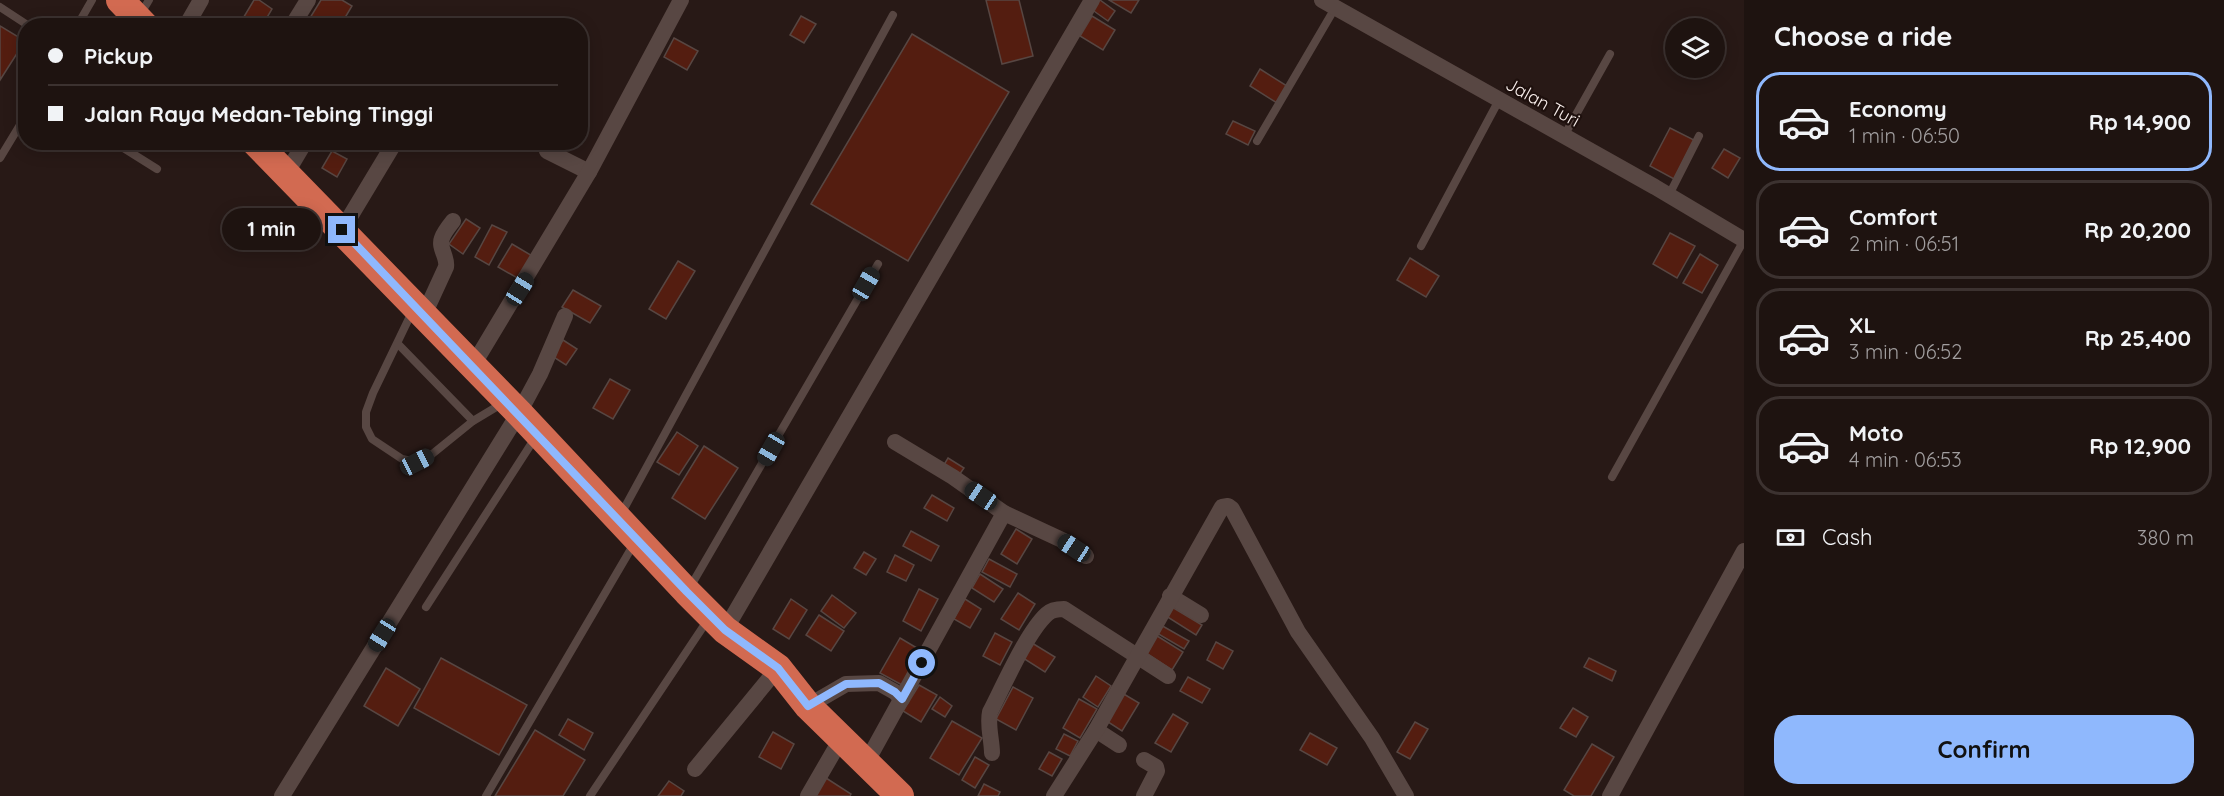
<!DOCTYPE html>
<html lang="en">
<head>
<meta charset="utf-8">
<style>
	:root { --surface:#1e1310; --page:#2b201e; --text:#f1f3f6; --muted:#a19e9f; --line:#3c3230; --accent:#8fb8fd }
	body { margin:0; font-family:Quicksand,sans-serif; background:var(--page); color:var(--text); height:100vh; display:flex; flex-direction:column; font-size:22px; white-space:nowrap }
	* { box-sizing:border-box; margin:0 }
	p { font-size:20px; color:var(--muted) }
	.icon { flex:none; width:33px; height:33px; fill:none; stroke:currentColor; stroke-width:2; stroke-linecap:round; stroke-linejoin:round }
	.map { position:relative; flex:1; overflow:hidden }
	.sheet { display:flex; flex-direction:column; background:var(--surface); width:480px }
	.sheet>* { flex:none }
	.hud { position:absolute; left:18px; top:18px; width:570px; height:132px; border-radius:24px; box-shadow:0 3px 15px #0003,0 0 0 2px var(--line); display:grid; align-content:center; height:132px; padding:0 30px; background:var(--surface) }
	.buttons { position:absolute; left:1665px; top:18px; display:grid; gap:12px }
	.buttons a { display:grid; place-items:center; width:60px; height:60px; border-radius:50%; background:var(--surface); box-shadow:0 3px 15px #0003,0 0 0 2px var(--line); font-size:30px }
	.end { position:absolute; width:27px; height:27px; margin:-14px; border:8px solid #8fb8fd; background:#111; box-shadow:0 0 0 3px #111 }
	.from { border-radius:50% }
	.bubble { position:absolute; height:42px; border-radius:21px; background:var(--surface); box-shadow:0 3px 15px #0003,0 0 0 2px var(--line); font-size:20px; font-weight:700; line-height:42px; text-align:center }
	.car { position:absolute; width:18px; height:36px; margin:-18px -9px; border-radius:8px; box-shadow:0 0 4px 2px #0007; background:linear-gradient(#222 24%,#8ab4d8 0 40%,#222 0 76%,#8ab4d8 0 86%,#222 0) }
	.hud b { display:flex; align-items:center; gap:21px; height:57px; font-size:22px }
	.hud b+b { border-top:2px solid var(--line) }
	.hud i { width:15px; height:15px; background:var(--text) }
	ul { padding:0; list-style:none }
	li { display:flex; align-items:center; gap:18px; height:99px; margin:0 12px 9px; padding:0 18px; border:3px solid var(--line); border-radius:24px }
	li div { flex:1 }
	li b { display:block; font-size:22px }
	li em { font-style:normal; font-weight:700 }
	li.selected { border-color:var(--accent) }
	li>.icon { width:54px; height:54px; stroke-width:1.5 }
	h2 { padding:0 30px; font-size:27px; line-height:72px }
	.pay { display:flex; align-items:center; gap:15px; height:66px; padding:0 30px; font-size:22px }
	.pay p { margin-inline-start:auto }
	.primary-button { display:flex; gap:12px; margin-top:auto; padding:12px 30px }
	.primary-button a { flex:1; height:69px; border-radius:24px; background:var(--accent); color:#111; font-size:24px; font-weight:700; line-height:69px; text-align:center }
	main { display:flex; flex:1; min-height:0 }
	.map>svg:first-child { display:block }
	.building { fill:#541d10; stroke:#574642; stroke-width:1.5 }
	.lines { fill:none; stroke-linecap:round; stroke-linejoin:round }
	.lane { stroke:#584743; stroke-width:8 }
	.street { stroke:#584743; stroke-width:16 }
	.highway { stroke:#d26a51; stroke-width:28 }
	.route { stroke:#8fb8fd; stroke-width:8 }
	.labels { text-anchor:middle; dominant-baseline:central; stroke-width:4.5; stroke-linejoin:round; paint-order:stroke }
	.street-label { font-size:18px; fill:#f9efec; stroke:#1e100d }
</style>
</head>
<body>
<main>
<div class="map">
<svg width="1744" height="796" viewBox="0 0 1744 796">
	<rect width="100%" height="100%" fill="#281916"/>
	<!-- building -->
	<g class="building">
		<polygon points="254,0 259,0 272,9 262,26 240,26 239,25"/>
		<polygon points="321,0 342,0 352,6 340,26 305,26"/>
		<polygon points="986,0 1019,0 1033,56 1002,64"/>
		<polygon points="1100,0 1115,11 1108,21 1091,9"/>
		<polygon points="1109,0 1139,0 1131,13"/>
		<polygon points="801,16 816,24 804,43 790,35"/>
		<polygon points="1092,16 1115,30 1103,50 1080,36"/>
		<polygon points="0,26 25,41 0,80"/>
		<polygon points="912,34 1009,92 908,261 811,204"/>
		<polygon points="674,38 698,51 687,70 664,57"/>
		<polygon points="1260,69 1287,86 1277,103 1250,86"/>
		<polygon points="1233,121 1255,131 1248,145 1226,134"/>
		<polygon points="1670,128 1694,140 1674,179 1650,166"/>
		<polygon points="1724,149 1740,158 1728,178 1712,168"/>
		<polygon points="332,151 347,159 337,177 322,168"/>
		<polygon points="466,219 480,228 463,254 449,244"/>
		<polygon points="492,225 507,232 489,265 475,257"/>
		<polygon points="1670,233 1695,246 1677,278 1653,264"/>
		<polygon points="512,244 534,257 521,280 498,267"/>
		<polygon points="1700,254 1718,265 1702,293 1683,283"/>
		<polygon points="1410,258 1439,276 1426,297 1397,280"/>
		<polygon points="678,261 695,271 666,319 649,309"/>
		<polygon points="573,290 601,306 590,323 562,307"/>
		<polygon points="563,340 577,349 566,365 552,356"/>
		<polygon points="610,379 630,390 613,419 593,408"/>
		<polygon points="677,432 698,446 679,475 657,462"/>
		<polygon points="704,446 738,468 705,519 672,498"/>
		<polygon points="948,458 964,468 957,478 942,468"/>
		<polygon points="932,495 954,508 947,521 924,508"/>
		<polygon points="1016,529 1032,539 1017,564 1001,554"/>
		<polygon points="911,531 939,546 931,561 903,546"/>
		<polygon points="864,552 876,559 866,575 854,568"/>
		<polygon points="895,555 914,565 906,581 887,572"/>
		<polygon points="989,559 1017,574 1010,587 982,572"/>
		<polygon points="980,574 1003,589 994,602 972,588"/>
		<polygon points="919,589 938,599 921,631 903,621"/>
		<polygon points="1018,593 1035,604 1019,630 1001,619"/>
		<polygon points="832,595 856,613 844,628 821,611"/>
		<polygon points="791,599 807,610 789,639 773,629"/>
		<polygon points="965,599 981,609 970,628 954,619"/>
		<polygon points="1172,607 1202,625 1196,635 1166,616"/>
		<polygon points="819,615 844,631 831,651 806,635"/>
		<polygon points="1159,624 1189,641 1184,649 1155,632"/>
		<polygon points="995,633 1012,642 1000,665 983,656"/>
		<polygon points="1154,634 1183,652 1172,670 1143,651"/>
		<polygon points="900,638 922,651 902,685 880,673"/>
		<polygon points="1216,642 1233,651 1223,669 1207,660"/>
		<polygon points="1032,643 1055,657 1045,672 1023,658"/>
		<polygon points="441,658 527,705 499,755 414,708"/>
		<polygon points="1589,658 1616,671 1612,681 1584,667"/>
		<polygon points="386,668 420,689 398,726 364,706"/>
		<polygon points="1096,676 1111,686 1098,707 1083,697"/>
		<polygon points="1188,677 1210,689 1202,703 1180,691"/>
		<polygon points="919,685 937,695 921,722 903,711"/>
		<polygon points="1013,687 1033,698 1016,730 996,719"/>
		<polygon points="1122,693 1139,703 1122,731 1105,720"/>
		<polygon points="940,697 952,706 945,717 932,709"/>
		<polygon points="1079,699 1097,709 1080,738 1063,728"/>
		<polygon points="1573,708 1588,717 1576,737 1560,728"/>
		<polygon points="1173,714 1188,723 1171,752 1155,743"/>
		<polygon points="568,719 593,733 584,750 559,735"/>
		<polygon points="952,721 982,738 959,775 930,758"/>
		<polygon points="1415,722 1428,729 1410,759 1397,752"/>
		<polygon points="535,730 585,760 563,796 495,796"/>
		<polygon points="773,732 794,744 781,769 759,757"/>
		<polygon points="1310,733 1337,748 1327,765 1300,750"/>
		<polygon points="1064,734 1078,741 1070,756 1056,749"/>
		<polygon points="1592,744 1614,757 1591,796 1574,796 1564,790"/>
		<polygon points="1049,752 1062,759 1052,776 1039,769"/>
		<polygon points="975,757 989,765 975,788 962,780"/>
		<polygon points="826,778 851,794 850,796 814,796"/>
		<polygon points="669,781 684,791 681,796 658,796"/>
		<polygon points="984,784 1000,792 998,796 978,796"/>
	</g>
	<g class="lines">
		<!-- lane -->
		<g class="lane">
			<polyline points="0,7 29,26"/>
			<polyline points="140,15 149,0"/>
			<polyline points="77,26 92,0"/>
			<polyline points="1564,136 1610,54"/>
			<polyline points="1257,141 1335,8"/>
			<polyline points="114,142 157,169"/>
			<polyline points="0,158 26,115"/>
			<polyline points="1669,195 1699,136"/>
			<polyline points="1421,246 1499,100"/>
			<polyline points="413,310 373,393 366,412 366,427 372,439 402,459 417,462 431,455 473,421 503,403"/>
			<polyline points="398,344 473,421"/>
			<polyline points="1612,477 1744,240"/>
			<polyline points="620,516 893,15"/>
			<polyline points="689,589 878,264"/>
			<polyline points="426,607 535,438"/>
			<polyline points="486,796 635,542"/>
			<polyline points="590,796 709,618"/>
		</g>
		<!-- street -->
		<g class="street">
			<polyline points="1322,0 1655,187 1744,240"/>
			<polyline points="186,26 201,0"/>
			<polyline points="292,26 308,0"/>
			<polyline points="547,151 589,172"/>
			<polyline points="286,174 305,142"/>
			<polyline points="342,230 395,142"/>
			<path d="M423,317L446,267C448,257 438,248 442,238C444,232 449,226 453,221"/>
			<polyline points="472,367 589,172 681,0"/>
			<polyline points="895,442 953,477 1004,513"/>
			<polyline points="1170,596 1201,615"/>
			<polyline points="725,630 1092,0"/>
			<polyline points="808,706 846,684 879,683 895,692 902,699"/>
			<polyline points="1096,730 1119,745"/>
			<path d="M992,753C992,740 987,725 990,712C1003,687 1027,632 1047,614C1051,610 1058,609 1064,609L1168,676"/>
			<polyline points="866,763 1004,513 1062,540 1086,556"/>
			<polyline points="695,769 778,668"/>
			<polyline points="282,796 519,413 540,374 565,316"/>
			<polyline points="808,796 841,739"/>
			<polyline points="1054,796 1096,730 1222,507 1228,506 1232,509 1298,632 1372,738 1406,796"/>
			<polyline points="1144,796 1157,771 1156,767 1144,760"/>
			<polyline points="1610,796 1744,551"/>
		</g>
		<!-- highway -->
		<g class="highway">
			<polyline points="120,0 145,26"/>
			<polyline points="255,142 519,413 687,592 725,630 778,668 808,706 900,796"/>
		</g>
	</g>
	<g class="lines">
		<!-- route -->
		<polyline class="route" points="342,230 687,592 725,630 778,668 808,706 846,684 879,683 895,692 902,699 922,663"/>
	</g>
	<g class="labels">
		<!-- street labels -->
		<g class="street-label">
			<text transform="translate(1543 102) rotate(29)">Jalan Turi</text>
		</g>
	</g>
</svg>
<div class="buttons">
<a><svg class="icon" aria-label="layers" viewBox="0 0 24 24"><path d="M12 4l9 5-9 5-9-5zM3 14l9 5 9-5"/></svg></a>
</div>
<i class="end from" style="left:922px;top:663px"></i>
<i class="end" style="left:342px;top:230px"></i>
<div class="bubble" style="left:222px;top:208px;width:99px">1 min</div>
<i class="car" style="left:866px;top:284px;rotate:30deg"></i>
<i class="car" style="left:520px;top:289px;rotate:32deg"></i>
<i class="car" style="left:771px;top:449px;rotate:210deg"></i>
<i class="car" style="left:417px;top:462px;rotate:63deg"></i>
<i class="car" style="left:981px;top:496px;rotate:304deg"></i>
<i class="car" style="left:1074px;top:548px;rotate:303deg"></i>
<i class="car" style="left:382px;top:635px;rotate:212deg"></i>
<div class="hud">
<b><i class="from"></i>Pickup</b>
<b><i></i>Jalan Raya Medan-Tebing Tinggi</b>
</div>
</div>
<section class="sheet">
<h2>Choose a ride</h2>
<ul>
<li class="selected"><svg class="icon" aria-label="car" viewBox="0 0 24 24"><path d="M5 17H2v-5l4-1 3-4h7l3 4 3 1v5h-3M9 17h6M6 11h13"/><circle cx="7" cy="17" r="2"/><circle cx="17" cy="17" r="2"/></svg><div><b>Economy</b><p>1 min · 06:50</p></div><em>Rp 14,900</em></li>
<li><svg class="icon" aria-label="car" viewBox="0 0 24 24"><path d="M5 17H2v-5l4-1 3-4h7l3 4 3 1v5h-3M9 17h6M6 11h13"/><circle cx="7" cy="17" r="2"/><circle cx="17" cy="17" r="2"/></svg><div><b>Comfort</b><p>2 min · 06:51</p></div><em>Rp 20,200</em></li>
<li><svg class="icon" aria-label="car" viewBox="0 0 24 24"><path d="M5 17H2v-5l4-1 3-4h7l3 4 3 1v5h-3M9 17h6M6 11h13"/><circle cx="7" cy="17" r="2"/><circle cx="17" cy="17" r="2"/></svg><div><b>XL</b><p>3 min · 06:52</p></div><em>Rp 25,400</em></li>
<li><svg class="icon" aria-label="car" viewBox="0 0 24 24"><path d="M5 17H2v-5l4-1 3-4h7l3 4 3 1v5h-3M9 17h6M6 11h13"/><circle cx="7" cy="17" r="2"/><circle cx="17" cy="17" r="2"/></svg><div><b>Moto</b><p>4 min · 06:53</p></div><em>Rp 12,900</em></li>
</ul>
<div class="pay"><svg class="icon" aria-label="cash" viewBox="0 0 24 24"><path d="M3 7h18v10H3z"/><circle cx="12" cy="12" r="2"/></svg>Cash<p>380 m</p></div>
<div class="primary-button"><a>Confirm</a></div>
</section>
</main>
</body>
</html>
